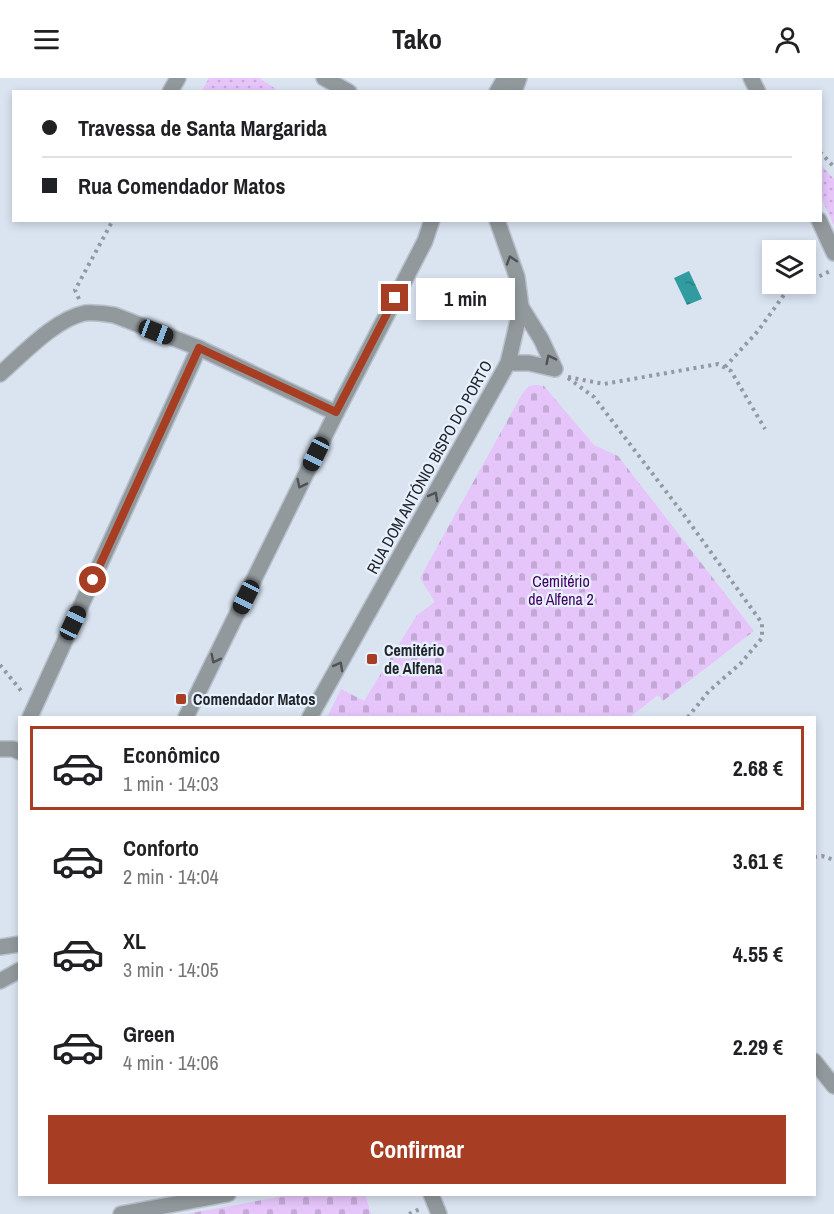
<!DOCTYPE html>
<html lang="pt">
<head>
<meta charset="utf-8">
<style>
	:root { --surface:#fff; --page:#f2f2f2; --text:#202124; --muted:#757577; --line:#e0e0e0; --accent:#a73e24 }
	body { margin:0; font-family:"Archivo Narrow",sans-serif; background:var(--page); color:var(--text); height:100vh; display:flex; flex-direction:column; font-size:22px; white-space:nowrap }
	* { box-sizing:border-box; margin:0 }
	p { font-size:20px; color:var(--muted) }
	.icon { flex:none; width:33px; height:33px; fill:none; stroke:currentColor; stroke-width:2; stroke-linecap:round; stroke-linejoin:round }
	.map { position:relative; flex:1; overflow:hidden }
	.sheet { position:absolute; left:18px; top:638px; width:798px; height:480px; display:flex; flex-direction:column; background:var(--surface); border-radius:0px; box-shadow:0 3px 9px #0003 }
	.sheet>* { flex:none }
	.banner { position:absolute; left:12px; top:12px; width:810px; height:132px; border-radius:0px; box-shadow:0 3px 9px #0003; display:grid; align-content:center; height:132px; padding:0 30px; background:var(--surface) }
	.fabs { position:absolute; left:762px; top:162px; display:grid; gap:12px }
	.fabs a { display:grid; place-items:center; width:54px; height:54px; border-radius:0px; background:var(--surface); box-shadow:0 3px 9px #0003; font-size:30px }
	.end { position:absolute; width:27px; height:27px; margin:-14px; border:8px solid #a73e24; background:#fff; box-shadow:0 0 0 3px #fff }
	.from { border-radius:50% }
	.bubble { position:absolute; height:42px; border-radius:0px; background:var(--surface); box-shadow:0 3px 9px #0003; font-size:20px; font-weight:700; line-height:42px; text-align:center }
	.car { position:absolute; width:18px; height:36px; margin:-18px -9px; border-radius:8px; box-shadow:0 0 4px 2px #0007; background:linear-gradient(#222 24%,#8ab4d8 0 40%,#222 0 76%,#8ab4d8 0 86%,#222 0) }
	.banner b { display:flex; align-items:center; gap:21px; height:57px; font-size:22px }
	.banner b+b { border-top:2px solid var(--line) }
	.banner i { width:15px; height:15px; background:var(--text) }
	ul { padding:10px 0 0; list-style:none }
	li { display:flex; align-items:center; gap:18px; height:84px; margin:0 12px 9px; padding:0 18px; border:3px solid transparent; border-radius:0px }
	li div { flex:1 }
	li b { display:block; font-size:22px }
	li em { font-style:normal; font-weight:700 }
	li.current { border-color:var(--accent) }
	li>.icon { width:54px; height:54px; stroke-width:1.5 }
	.action { display:flex; gap:12px; margin-top:auto; padding:12px 30px }
	.action a { flex:1; height:69px; border-radius:0px; background:var(--accent); color:#fff; font-size:24px; font-weight:700; line-height:69px; text-align:center }
	header { display:flex; justify-content:space-between; align-items:center; height:78px; padding:0 30px; background:var(--surface); font-size:27px; font-weight:700 }
	.map>svg:first-child { display:block }
	.cemetery { fill:url(#cemetery-stones) }
	.garden { fill:url(#garden-dots) }
	.water { fill:url(#water-ripples) }
	.lines { fill:none; stroke-linecap:round; stroke-linejoin:round }
	.minor-casing { stroke:#b9c1cd; stroke-width:18 }
	.path { stroke:#9199a2; stroke-width:4; stroke-dasharray:3 4.5; stroke-linecap:butt }
	.minor { stroke:#92999c; stroke-width:15 }
	.oneway { stroke:#4e5357 }
	.route { stroke:#a73e24; stroke-width:8 }
	.poi-dot { fill:#a73e24; stroke:#e7f1fe; stroke-width:2 }
	.labels { text-anchor:middle; dominant-baseline:central; stroke-width:4.5; stroke-linejoin:round; paint-order:stroke }
	.street-label { font-size:16px; fill:#212429; stroke:#e7f1fe }
	.park-label { font-size:16px; fill:#43015f; stroke:#e7f1fe }
	.poi-label { font-size:16px; font-weight:bold; fill:#212429; stroke:#e7f1fe; text-anchor:start }
</style>
</head>
<body>
<header><svg class="icon" aria-label="menu" viewBox="0 0 24 24"><path d="M4 6h16M4 12h16M4 18h16"/></svg>Tako<svg class="icon" aria-label="person" viewBox="0 0 24 24"><circle cx="12" cy="8" r="4"/><path d="M4 21q1-7 8-7t8 7"/></svg></header>
<div class="map">
<svg width="834" height="1136" viewBox="0 0 834 1136">
	<defs>
		<pattern id="cemetery-stones" width="16" height="16" patternUnits="userSpaceOnUse" patternTransform="scale(1.5)"><rect width="16" height="16" fill="#e5c5fa"/><path d="M2 7V4a2 2 0 0 1 4 0v3zM10 15v-3a2 2 0 0 1 4 0v3z" fill="#c4a9d6"/></pattern>
		<pattern id="garden-dots" width="8" height="8" patternUnits="userSpaceOnUse" patternTransform="scale(1.5)"><rect width="8" height="8" fill="#e5c5fa"/><path d="M2 2h.1M6 6h.1" fill="none" stroke="#c4a9d6" stroke-width="1.8" stroke-linecap="round"/></pattern>
		<pattern id="water-ripples" width="26" height="14" patternUnits="userSpaceOnUse" patternTransform="scale(1.5)"><rect width="26" height="14" fill="#329ba0"/><path d="M2 4q2-2 4 0t4 0M15 11q2-2 4 0t4 0" fill="none" stroke="#2a7e82"/></pattern>
	</defs>
	<rect width="100%" height="100%" fill="#dae4f1"/>
	<!-- cemetery -->
	<g class="cemetery">
		<polygon points="536,307 544,308 594,367 618,378 754,553 663,623 658,617 630,639 327,639 341,611 364,623 417,537 435,524 420,500 522,316 529,308"/>
		<polygon points="295,1116 365,1116 371,1136 186,1136"/>
	</g>
	<!-- garden -->
	<g class="garden">
		<polygon points="209,0 259,0 279,13 202,13"/>
		<polygon points="820,86 834,101 834,148 821,119"/>
	</g>
	<!-- water -->
	<polygon class="water" points="689,193 702,221 687,227 674,200"/>
	<g class="lines">
		<!-- minor casing -->
		<g class="minor-casing">
			<g id="minor">
				<polyline points="324,0 349,14"/>
				<polyline points="751,0 758,14"/>
				<polyline points="170,14 178,0"/>
				<polyline points="497,14 505,0"/>
				<polyline points="514,14 519,0"/>
				<polyline points="819,142 834,175"/>
				<polyline points="508,285 529,285 555,291 541,261 521,229"/>
				<path d="M0,296C23,276 55,241 85,235C94,234 105,236 114,237L199,270L336,335"/>
				<polyline points="30,639 199,270"/>
				<polyline points="186,639 336,335 425,163 432,142"/>
				<polyline points="310,639 508,285 521,229 517,199 497,142"/>
				<polyline points="0,671 13,671 20,674"/>
				<polyline points="0,869 20,866"/>
				<polyline points="0,903 20,892"/>
				<polyline points="814,983 834,1008"/>
				<polyline points="431,1116 439,1136"/>
				<polyline points="121,1136 228,1116"/>
			</g>
		</g>
		<!-- path -->
		<g class="path">
			<polyline points="820,74 834,89"/>
			<polyline points="806,205 832,192"/>
			<polyline points="79,221 75,212 113,142"/>
			<polyline points="725,289 758,253 786,214 804,206"/>
			<polyline points="568,299 604,306 718,286 731,293 765,351"/>
			<polyline points="568,300 594,319 684,437 762,545 762,560 741,585 709,613 688,639"/>
			<polyline points="0,587 23,615"/>
			<polyline points="814,779 822,778 834,782"/>
			<polyline points="409,1136 420,1131"/>
		</g>
		<!-- minor -->
		<use href="#minor" class="minor"/>
	</g>
	<!-- one-way arrows -->
	<defs><path id="oneway-chevron" d="M-2-3.5L2.5 0L-2 3.5" fill="none" stroke-width="1.6" stroke-linecap="round" stroke-linejoin="round" transform="scale(1.5)"/></defs>
	<g class="oneway">
		<use href="#oneway-chevron" transform="translate(511 182) rotate(-108)"/>
		<use href="#oneway-chevron" transform="translate(550 281) rotate(-116)"/>
		<use href="#oneway-chevron" transform="translate(301 406) rotate(116)"/>
		<use href="#oneway-chevron" transform="translate(434 418) rotate(-61)"/>
		<use href="#oneway-chevron" transform="translate(215 581) rotate(117)"/>
		<use href="#oneway-chevron" transform="translate(339 588) rotate(-61)"/>
	</g>
	<g class="lines">
		<!-- route -->
		<polyline class="route" points="93,502 199,270 336,334 395,220"/>
	</g>
	<!-- markers -->
	<g class="poi-dot">
		<rect x="366" y="575" width="12" height="12" rx="3"/>
		<rect x="175" y="615" width="12" height="12" rx="3"/>
	</g>
	<g class="labels">
		<!-- street labels -->
		<g class="street-label">
			<text transform="translate(429 389) rotate(-61)">RUA DOM ANTÓNIO BISPO DO PORTO</text>
		</g>
		<!-- park labels -->
		<g class="park-label">
			<text x="561" y="503">Cemitério<tspan x="561" dy="18">de Alfena 2</tspan></text>
		</g>
		<!-- poi labels -->
		<g class="poi-label">
			<text x="384" y="572">Cemitério<tspan x="384" dy="18">de Alfena</tspan></text>
			<text x="193" y="621">Comendador Matos</text>
		</g>
	</g>
</svg>
<div class="fabs">
<a><svg class="icon" aria-label="layers" viewBox="0 0 24 24"><path d="M12 4l9 5-9 5-9-5zM3 14l9 5 9-5"/></svg></a>
</div>
<i class="end from" style="left:93px;top:502px"></i>
<i class="end" style="left:395px;top:220px"></i>
<div class="bubble" style="left:416px;top:200px;width:99px">1 min</div>
<i class="car" style="left:156px;top:254px;rotate:111deg"></i>
<i class="car" style="left:316px;top:376px;rotate:206deg"></i>
<i class="car" style="left:246px;top:519px;rotate:206deg"></i>
<i class="car" style="left:73px;top:545px;rotate:25deg"></i>
<div class="banner">
<b><i class="from"></i>Travessa de Santa Margarida</b>
<b><i></i>Rua Comendador Matos</b>
</div>
<section class="sheet">
<ul>
<li class="current"><svg class="icon" aria-label="car" viewBox="0 0 24 24"><path d="M5 17H2v-5l4-1 3-4h7l3 4 3 1v5h-3M9 17h6M6 11h13"/><circle cx="7" cy="17" r="2"/><circle cx="17" cy="17" r="2"/></svg><div><b>Econômico</b><p>1 min · 14:03</p></div><em>2.68 €</em></li>
<li><svg class="icon" aria-label="car" viewBox="0 0 24 24"><path d="M5 17H2v-5l4-1 3-4h7l3 4 3 1v5h-3M9 17h6M6 11h13"/><circle cx="7" cy="17" r="2"/><circle cx="17" cy="17" r="2"/></svg><div><b>Conforto</b><p>2 min · 14:04</p></div><em>3.61 €</em></li>
<li><svg class="icon" aria-label="car" viewBox="0 0 24 24"><path d="M5 17H2v-5l4-1 3-4h7l3 4 3 1v5h-3M9 17h6M6 11h13"/><circle cx="7" cy="17" r="2"/><circle cx="17" cy="17" r="2"/></svg><div><b>XL</b><p>3 min · 14:05</p></div><em>4.55 €</em></li>
<li><svg class="icon" aria-label="car" viewBox="0 0 24 24"><path d="M5 17H2v-5l4-1 3-4h7l3 4 3 1v5h-3M9 17h6M6 11h13"/><circle cx="7" cy="17" r="2"/><circle cx="17" cy="17" r="2"/></svg><div><b>Green</b><p>4 min · 14:06</p></div><em>2.29 €</em></li>
</ul>
<div class="action"><a>Confirmar</a></div>
</section>
</div>
</body>
</html>
